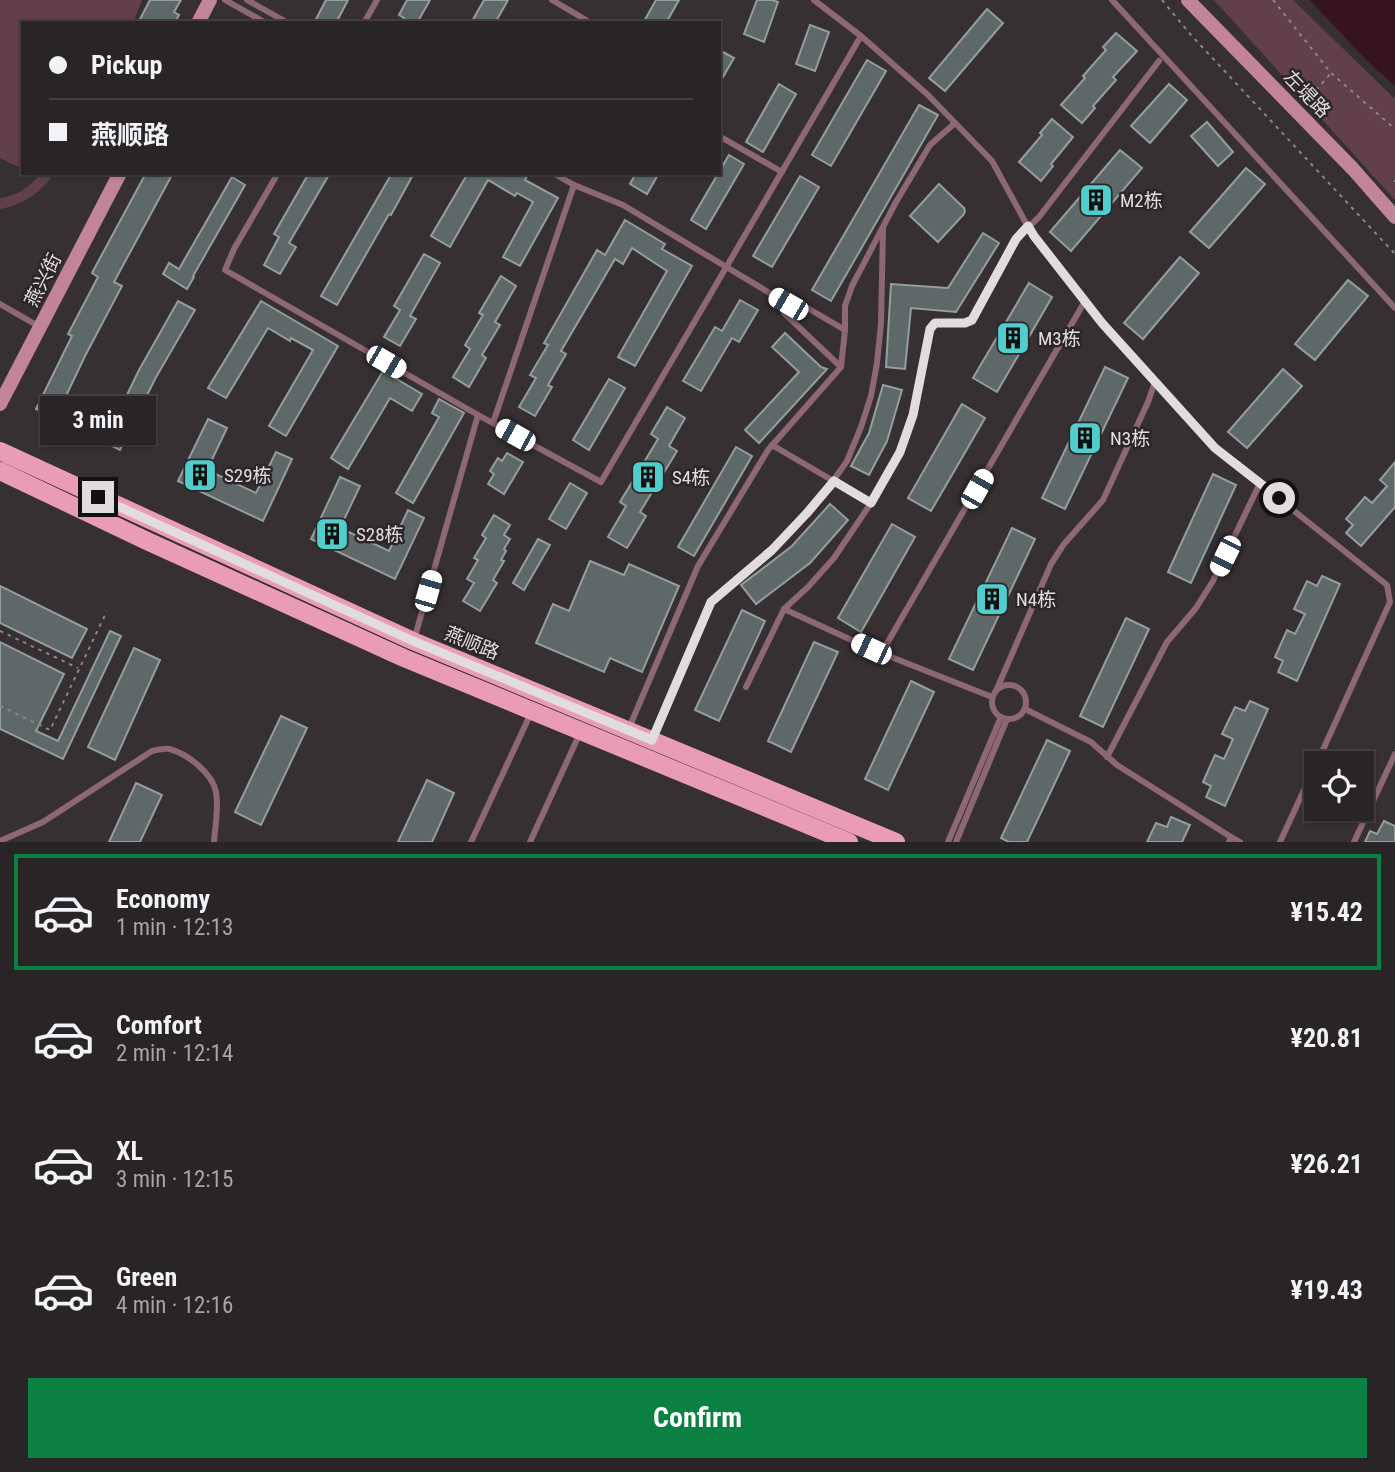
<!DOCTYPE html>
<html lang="en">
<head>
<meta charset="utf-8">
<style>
	:root { --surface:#292426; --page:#312c2e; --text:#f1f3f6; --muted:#a5a4a7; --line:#454143; --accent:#0b8043 }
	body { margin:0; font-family:"Roboto Condensed","Noto Sans SC",sans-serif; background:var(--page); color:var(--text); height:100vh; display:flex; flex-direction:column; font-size:26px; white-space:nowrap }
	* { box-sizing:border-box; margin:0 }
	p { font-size:23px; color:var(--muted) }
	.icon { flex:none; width:38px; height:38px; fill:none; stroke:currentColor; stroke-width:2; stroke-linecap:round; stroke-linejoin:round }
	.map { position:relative; height:842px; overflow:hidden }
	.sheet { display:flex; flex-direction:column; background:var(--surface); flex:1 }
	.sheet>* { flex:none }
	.hud { position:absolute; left:21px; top:21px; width:700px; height:154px; border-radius:0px; box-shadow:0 2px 5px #0004,0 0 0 2px var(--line); display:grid; align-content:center; height:154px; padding:0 28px; background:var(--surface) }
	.controls { position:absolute; left:1304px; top:751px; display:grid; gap:14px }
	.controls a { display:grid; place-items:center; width:70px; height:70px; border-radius:0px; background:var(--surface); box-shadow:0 2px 5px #0004,0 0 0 2px var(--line); font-size:35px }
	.end { position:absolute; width:32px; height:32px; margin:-16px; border:9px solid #e1ddde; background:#111; box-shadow:0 0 0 4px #111 }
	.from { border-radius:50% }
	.bubble { position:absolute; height:49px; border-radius:0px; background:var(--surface); box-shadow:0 2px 5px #0004,0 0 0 2px var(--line); font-size:23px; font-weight:700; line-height:49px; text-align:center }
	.car { position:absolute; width:21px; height:42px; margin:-21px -10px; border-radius:9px; box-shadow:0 0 5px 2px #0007; background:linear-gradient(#fff 24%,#345 0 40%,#fff 0 76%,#345 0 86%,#fff 0) }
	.hud b { display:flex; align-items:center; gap:24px; height:66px; font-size:26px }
	.hud b+b { border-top:2px solid var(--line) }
	.hud i { width:18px; height:18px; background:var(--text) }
	ul { padding:12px 0 0; list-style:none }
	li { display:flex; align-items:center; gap:21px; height:116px; margin:0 14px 10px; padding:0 14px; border:4px solid transparent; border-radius:0px }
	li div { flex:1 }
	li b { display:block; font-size:26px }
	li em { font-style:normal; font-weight:700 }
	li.active { border-color:var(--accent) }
	li>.icon { width:63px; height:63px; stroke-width:1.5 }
	.primary-button { display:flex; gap:14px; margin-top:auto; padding:14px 28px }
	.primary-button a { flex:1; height:80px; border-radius:0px; background:var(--accent); color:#fff; font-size:28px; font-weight:700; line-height:80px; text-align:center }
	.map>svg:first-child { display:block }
	.green { fill:#613f4b }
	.water { fill:#351321 }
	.building { fill:#5f6868; stroke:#949e9d; stroke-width:2 }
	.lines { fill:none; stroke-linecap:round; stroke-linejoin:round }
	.path { stroke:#8c8688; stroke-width:2; stroke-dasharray:3.5 5; stroke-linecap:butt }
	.lane { stroke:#8e6775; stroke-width:6 }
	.secondary { stroke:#c2849a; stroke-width:14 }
	.primary { stroke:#ea9bb7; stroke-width:18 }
	.route { stroke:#e1ddde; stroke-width:9 }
	.labels { text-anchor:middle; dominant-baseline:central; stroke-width:5; stroke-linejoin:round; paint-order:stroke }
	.street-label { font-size:19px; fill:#e1ddde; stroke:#2d2628 }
	.poi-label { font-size:19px; fill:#e1ddde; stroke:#2d2628; text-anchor:start }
</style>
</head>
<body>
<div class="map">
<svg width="1395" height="842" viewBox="0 0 1395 842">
	<rect width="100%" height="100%" fill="#373032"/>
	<!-- green -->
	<g class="green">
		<polygon points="0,0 142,0 133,23 23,23 23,169 0,158"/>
		<polygon points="1214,0 1293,0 1395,99 1395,200"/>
		<path d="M31,173H54C41,193 23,205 0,209V198C16,196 27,188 38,177Z"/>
	</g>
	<!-- water -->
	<polygon class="water" points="1310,0 1395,0 1395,86 1367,61"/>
	<!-- building -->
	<g class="building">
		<polygon points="150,0 181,0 174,12 179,15 175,23 138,23"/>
		<polygon points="326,0 348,0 336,23 314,23"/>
		<polygon points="407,0 430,0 417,23 401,23 404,18 399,15"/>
		<polygon points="484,0 508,0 495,23 471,23"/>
		<polygon points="656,0 679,0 666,23 643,23"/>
		<polygon points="757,0 772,0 778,2 764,42 744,34"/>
		<polygon points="987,9 1003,23 945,91 929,78"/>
		<polygon points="810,25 829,32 815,71 796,64"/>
		<polygon points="1116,33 1137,51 1113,77 1116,80 1093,106 1095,108 1082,123 1061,105 1085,78 1083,76 1106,50 1103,47"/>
		<polygon points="719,50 734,58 719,84"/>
		<polygon points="867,60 886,71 831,166 812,155"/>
		<polygon points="779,84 796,94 763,152 746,142"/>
		<polygon points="1169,84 1187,100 1150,143 1131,126"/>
		<polygon points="919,105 938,115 831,301 812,290"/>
		<polygon points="1052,119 1073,137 1051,164 1053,166 1041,181 1019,162 1042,135 1040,133"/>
		<polygon points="1207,122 1233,152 1218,166 1191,136"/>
		<polygon points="1120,150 1142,168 1071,251 1050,232"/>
		<polygon points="729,155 744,164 706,229 691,220"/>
		<polygon points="1246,168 1265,184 1209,248 1190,232"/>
		<polygon points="146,173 173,173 114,282 122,286 85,356 65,398 114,422 139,370 178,301 195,310 155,379 120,450 36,409 72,336 68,334 98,277 92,273"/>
		<polygon points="309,173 330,173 289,243 296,247 280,274 264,265 279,237 274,234"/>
		<polygon points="392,173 414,173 391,215 389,214 337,305 321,296"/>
		<polygon points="468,173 521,173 527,176 525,180 558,198 520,266 503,257 533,202 517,193 515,196 488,180 450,247 431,236"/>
		<polygon points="636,173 659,173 647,194 630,184"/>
		<polygon points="800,176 819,187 772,267 753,256"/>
		<polygon points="232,177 245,185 193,276 194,277 187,289 163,274 169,263 179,269"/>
		<polygon points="939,184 964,208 965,211 964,214 938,242 910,216"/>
		<polygon points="625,220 665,244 662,249 692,266 635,366 618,357 667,271 632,248 623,264 615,259 561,351 566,354 548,385 552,387 535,416 519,407 536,378 530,375 548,345 544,343 597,250 605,255"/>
		<polygon points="983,233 999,243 956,312 911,308 905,369 886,367 891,284 948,288"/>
		<polygon points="424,254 440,263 410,316 416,319 400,346 384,337 400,310 394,306"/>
		<polygon points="1180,257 1199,273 1143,339 1124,323"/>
		<polygon points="501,276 516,286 495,322 500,325 482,355 486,358 469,387 453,377 470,349 465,345 483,315 479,313"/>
		<polygon points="1348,280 1368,296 1315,360 1295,344"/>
		<polygon points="1029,283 1052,297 997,392 973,378"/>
		<polygon points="740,300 758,310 739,342 732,338 701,391 683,381 715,327 722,331"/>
		<polygon points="261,301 338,346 286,436 269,426 313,350 291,338 290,341 268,328 226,398 208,388"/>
		<polygon points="785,333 821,367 827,369 759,443 745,430 799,372 772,347"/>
		<polygon points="1105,367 1128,378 1065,509 1042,498"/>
		<polygon points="1283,369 1302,386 1247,448 1228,432"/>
		<polygon points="383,371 422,394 412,411 390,398 348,469 331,458"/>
		<polygon points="609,379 625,388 589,450 573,440"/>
		<polygon points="883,385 902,390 887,441 869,475 851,466 869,433"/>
		<polygon points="439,399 464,413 413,503 396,493 439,417 432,413"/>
		<polygon points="962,404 985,418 931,511 908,498"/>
		<polygon points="667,407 685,418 669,446 677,451 640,512 646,516 627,548 608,537 626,506 620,502 658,439 651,434"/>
		<polygon points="208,419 227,428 207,470 256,493 276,452 292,459 263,521 178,481"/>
		<polygon points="736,447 752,456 694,556 678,547"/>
		<polygon points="507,453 523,462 504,494 488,484 494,474 490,471 498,458 502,461"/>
		<polygon points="1395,462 1395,507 1361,546 1346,533 1353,525 1346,519 1365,497 1372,503 1387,486 1380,480"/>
		<polygon points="1213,474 1236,485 1191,583 1168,572"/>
		<polygon points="340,477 360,486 340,528 389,551 408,510 424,518 395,579 311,539"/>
		<polygon points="570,483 587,493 566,529 549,519"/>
		<polygon points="830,504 848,520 810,563 756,604 741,585 792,546"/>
		<polygon points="494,515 510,525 504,535 510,539 504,549 506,551 501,560 504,561 493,580 497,583 480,611 463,601 474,583 467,579 478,560 474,558 486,538 482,535"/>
		<polygon points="892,524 915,537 861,632 838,618"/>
		<polygon points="1012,528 1035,539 973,670 949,659"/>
		<polygon points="538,539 550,545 524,590 513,583"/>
		<polygon points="590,561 624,575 629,564 679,586 642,672 610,658 604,672 536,643 553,604 569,611"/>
		<polygon points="1322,576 1340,584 1297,681 1278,672 1283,661 1275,657 1287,630 1295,634 1305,614 1294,609 1307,581 1317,586"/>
		<polygon points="0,586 87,629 72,658 0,623"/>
		<polygon points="742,610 765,621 719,721 695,710"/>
		<polygon points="1126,618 1149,629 1103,727 1080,716"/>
		<polygon points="110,631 121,636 63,759 0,729 0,642 64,674 36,731 58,741"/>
		<polygon points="814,642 838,652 791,752 768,741"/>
		<polygon points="134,648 160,660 115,760 88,747"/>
		<polygon points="911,681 934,692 888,790 865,779"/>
		<polygon points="1250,701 1268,709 1225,806 1206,797 1211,786 1203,782 1215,755 1224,759 1233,739 1222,734 1235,707 1245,711"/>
		<polygon points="281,716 307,728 261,825 235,812"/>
		<polygon points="1047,740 1070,751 1027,842 1009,842 1001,838"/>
		<polygon points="427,780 454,793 432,842 398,842"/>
		<polygon points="136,783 162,795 140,842 109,842"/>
		<polygon points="1171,817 1190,825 1182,842 1147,842 1156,823 1167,827"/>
		<polygon points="1384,821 1395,826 1395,842 1365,842 1370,831 1377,834"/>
	</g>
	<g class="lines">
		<!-- path -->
		<g class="path">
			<polyline points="1162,0 1191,35 1395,254"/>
			<polyline points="1273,0 1331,73 1395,129"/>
			<polyline points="1305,103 1331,73"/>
			<polyline points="1395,180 1395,182"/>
			<polyline points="0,631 78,668"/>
			<polyline points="0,706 50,730 107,611"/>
		</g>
		<!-- lane -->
		<g class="lane">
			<polyline points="225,0 266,23"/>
			<polyline points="247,0 288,23"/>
			<polyline points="552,0 586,20 588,23"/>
			<polyline points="814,0 861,36 928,95 992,161 1033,236 1102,323 1215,448 1387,585 1390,602 1317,763"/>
			<polyline points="1112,0 1395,308"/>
			<polyline points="364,23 377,0"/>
			<polyline points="719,136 782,172"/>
			<polyline points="278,173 234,249 225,270 478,415 601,482 861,36"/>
			<polyline points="553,173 574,185 623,205 788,304"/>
			<polyline points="0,304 40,327"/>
			<polyline points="841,367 784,313 792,299 845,330"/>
			<polyline points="493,423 574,185"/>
			<polyline points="772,445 871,503"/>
			<polyline points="784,609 871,649 992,697"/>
			<polyline points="414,640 478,415"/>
			<polyline points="882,652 1085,301"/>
			<circle cx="1009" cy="702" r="17"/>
			<polyline points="746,687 784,609 808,587 834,558 871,503 900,452 913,415 930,329 935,323 965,323 972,320 1016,239 1039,217 1159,61"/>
			<polyline points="996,691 1051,564 1064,544 1103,500 1148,402 1155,382"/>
			<polyline points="1025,709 1091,742 1117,765 1231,837"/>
			<polyline points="629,728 698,566 768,450 841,367 845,330 845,306 852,286 896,202 930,145 955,123"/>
			<polyline points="653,739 711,602 772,550 807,513 833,481 847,461 861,427 871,396 877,363 881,323 883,230"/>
			<polyline points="1107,757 1167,642 1196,608 1213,581 1260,483"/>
			<path d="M0,841L43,822L152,751C157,750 164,748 169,749C187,753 213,774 216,792C219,808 215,826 214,842"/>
			<polyline points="471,842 531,713"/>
			<polyline points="530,842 580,733"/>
			<polyline points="948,842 1001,717"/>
			<polyline points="956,842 1007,719"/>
			<polyline points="1229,842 1231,837 1240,842"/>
			<polyline points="1280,842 1316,764"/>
			<polyline points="1354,842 1395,754"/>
		</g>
		<!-- secondary -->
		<g class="secondary">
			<polyline points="1188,0 1353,169 1395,217"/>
			<polyline points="198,23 210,0"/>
			<polyline points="0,404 120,173"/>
		</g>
		<!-- primary -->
		<g class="primary">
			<polyline points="0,451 413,641 896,842"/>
			<polyline points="0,471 147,541 404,658 849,842"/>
		</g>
	</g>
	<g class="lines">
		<!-- route -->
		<polyline class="route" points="98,497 413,641 652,740 711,602 772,550 807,513 834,481 871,503 900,452 913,415 930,329 935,323 965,323 972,320 1016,239 1028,226 1034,236 1102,323 1215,448 1279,498"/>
	</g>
	<!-- icons -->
	<defs>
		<g id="building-square" transform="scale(1.75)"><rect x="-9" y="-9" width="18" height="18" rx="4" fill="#52cdcd" stroke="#2d2628"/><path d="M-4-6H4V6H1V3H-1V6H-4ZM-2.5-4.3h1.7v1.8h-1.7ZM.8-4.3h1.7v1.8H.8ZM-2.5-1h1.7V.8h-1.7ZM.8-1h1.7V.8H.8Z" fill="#111"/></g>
	</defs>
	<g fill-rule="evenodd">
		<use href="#building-square" x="1096" y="200"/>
		<use href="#building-square" x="1013" y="338"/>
		<use href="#building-square" x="1085" y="438"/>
		<use href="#building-square" x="200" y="475"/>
		<use href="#building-square" x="648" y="477"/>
		<use href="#building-square" x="332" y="534"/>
		<use href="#building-square" x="992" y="599"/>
	</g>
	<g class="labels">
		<!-- street labels -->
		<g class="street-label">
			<text transform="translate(1307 94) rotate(46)">左堤路</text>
			<text transform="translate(43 280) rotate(-63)">燕兴街</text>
			<text transform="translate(472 643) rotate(22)">燕顺路</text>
		</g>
		<!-- poi labels -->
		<g class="poi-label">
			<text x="1120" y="200">M2栋</text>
			<text x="1038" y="338">M3栋</text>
			<text x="1110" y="438">N3栋</text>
			<text x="224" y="475">S29栋</text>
			<text x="672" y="477">S4栋</text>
			<text x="356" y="534">S28栋</text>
			<text x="1016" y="599">N4栋</text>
		</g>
	</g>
</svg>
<div class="controls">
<a><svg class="icon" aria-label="locate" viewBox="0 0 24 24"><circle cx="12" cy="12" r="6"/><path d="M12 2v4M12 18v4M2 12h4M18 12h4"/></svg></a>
</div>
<i class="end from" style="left:1279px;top:498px"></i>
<i class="end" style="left:98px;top:497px"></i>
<div class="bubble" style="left:40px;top:396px;width:116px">3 min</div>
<i class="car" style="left:788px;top:304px;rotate:300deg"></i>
<i class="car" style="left:386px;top:362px;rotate:120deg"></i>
<i class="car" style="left:515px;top:435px;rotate:299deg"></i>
<i class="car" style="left:977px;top:489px;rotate:30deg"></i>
<i class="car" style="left:1225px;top:556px;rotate:206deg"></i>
<i class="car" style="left:428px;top:591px;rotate:16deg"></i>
<i class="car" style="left:871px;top:649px;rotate:295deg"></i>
<div class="hud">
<b><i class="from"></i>Pickup</b>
<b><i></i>燕顺路</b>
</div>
</div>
<section class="sheet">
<ul>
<li class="active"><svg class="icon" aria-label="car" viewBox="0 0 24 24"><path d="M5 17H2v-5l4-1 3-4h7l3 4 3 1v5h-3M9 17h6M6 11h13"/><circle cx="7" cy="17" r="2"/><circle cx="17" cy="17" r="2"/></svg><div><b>Economy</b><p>1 min · 12:13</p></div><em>¥15.42</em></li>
<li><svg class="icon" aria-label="car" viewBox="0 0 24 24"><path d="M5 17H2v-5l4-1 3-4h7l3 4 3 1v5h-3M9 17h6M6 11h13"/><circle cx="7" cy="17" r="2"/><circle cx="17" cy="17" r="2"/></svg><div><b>Comfort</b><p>2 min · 12:14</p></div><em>¥20.81</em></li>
<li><svg class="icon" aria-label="car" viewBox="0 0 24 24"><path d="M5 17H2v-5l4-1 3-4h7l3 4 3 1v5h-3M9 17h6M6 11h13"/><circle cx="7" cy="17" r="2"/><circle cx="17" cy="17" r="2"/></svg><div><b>XL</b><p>3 min · 12:15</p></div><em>¥26.21</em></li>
<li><svg class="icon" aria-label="car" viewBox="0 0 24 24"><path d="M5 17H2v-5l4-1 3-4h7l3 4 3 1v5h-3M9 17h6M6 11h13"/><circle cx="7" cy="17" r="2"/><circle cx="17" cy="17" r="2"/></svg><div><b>Green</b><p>4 min · 12:16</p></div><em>¥19.43</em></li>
</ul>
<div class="primary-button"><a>Confirm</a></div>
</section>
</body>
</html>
